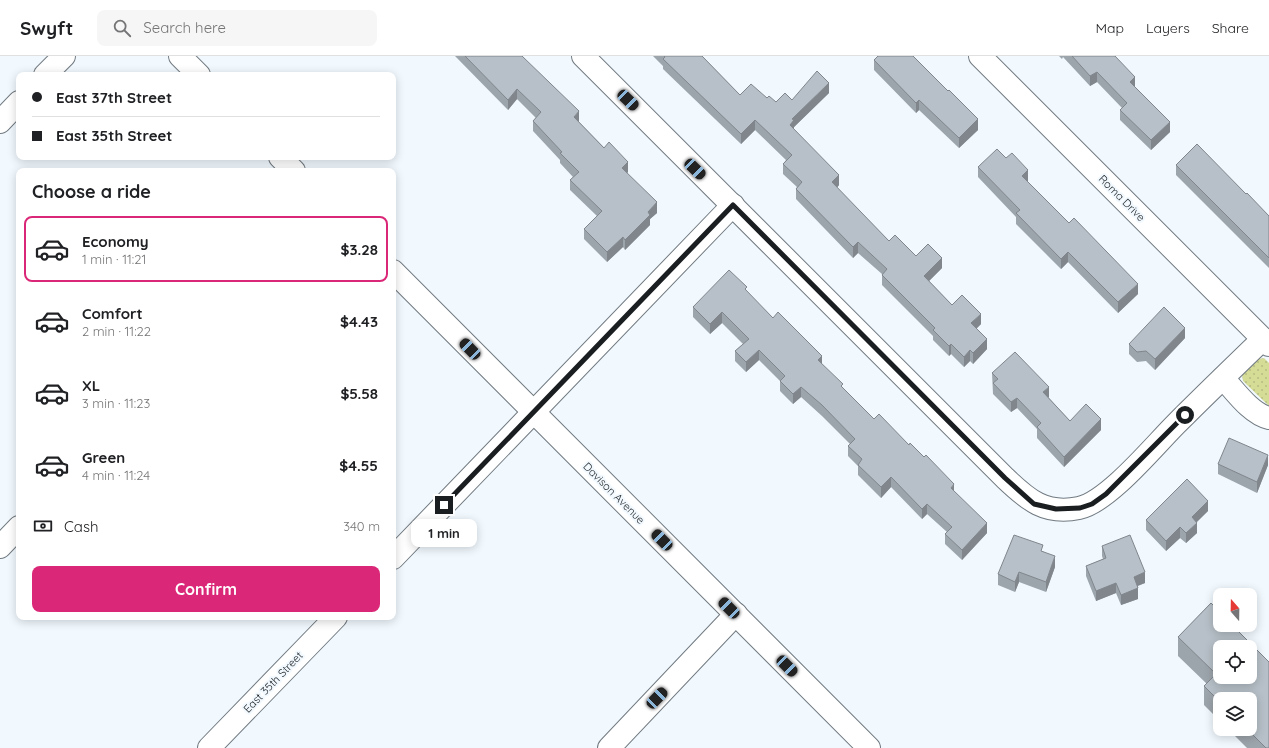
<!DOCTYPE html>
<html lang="en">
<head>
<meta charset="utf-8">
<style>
	:root { --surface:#fff; --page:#f6f6f6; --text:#202124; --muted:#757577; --line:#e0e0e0; --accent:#db2777 }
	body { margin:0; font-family:Quicksand,sans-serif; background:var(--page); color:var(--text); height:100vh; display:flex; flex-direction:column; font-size:15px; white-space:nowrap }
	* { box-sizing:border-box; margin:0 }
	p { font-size:13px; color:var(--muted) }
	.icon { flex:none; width:22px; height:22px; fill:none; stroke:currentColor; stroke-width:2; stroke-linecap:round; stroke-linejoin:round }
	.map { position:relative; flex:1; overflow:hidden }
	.details { position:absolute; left:16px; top:112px; width:380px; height:452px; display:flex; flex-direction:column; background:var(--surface); border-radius:8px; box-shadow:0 2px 10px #0003 }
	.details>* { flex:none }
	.banner { position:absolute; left:16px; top:16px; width:380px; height:88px; border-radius:8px; box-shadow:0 2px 10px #0003; display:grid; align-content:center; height:88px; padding:0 16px; background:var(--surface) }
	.needle { width:26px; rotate:340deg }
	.buttons { position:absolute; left:1213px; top:532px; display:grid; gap:8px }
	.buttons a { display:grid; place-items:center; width:44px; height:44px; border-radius:8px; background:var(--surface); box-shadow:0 2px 10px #0003; font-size:20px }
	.end { position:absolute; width:18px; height:18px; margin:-9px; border:5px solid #1a1e20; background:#fff; box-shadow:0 0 0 2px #fff }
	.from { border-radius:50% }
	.bubble { position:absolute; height:28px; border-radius:8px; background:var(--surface); box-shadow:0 2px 10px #0003; font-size:13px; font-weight:700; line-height:28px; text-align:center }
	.car { position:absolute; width:12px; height:24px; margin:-12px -6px; border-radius:5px; box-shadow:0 0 3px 1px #0007; background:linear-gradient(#222 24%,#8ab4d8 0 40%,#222 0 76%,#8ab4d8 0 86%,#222 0) }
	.banner b { display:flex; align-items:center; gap:14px; height:38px; font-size:15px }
	.banner b+b { border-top:1px solid var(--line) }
	.banner i { width:10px; height:10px; background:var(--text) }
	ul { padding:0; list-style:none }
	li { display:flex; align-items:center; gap:12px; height:66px; margin:0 8px 6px; padding:0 8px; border:2px solid transparent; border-radius:8px }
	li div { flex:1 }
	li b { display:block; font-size:15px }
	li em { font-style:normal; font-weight:700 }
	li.on { border-color:var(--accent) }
	li>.icon { width:36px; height:36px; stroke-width:1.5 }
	h2 { padding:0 16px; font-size:18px; line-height:48px }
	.pay { display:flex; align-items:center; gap:10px; height:44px; padding:0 16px; font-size:15px }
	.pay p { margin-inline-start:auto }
	.action { display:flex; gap:8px; margin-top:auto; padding:8px 16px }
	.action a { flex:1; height:46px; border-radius:8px; background:var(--accent); color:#fff; font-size:16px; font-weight:700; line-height:46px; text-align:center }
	header { display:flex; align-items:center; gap:24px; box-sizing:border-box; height:56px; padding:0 20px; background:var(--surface); border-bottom:1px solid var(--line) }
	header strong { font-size:19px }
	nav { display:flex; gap:22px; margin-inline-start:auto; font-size:14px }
	.search { width:280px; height:36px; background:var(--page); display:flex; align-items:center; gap:10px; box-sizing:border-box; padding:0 14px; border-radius:8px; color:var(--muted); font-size:15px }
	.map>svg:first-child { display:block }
	.grass { fill:url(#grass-dots) }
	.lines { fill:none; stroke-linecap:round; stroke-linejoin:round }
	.minor-casing { stroke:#727b82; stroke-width:24 }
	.tertiary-casing { stroke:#727b82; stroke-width:24 }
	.minor { stroke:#fff; stroke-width:22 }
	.tertiary { stroke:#fff; stroke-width:22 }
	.wall { fill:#9da5ac }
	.shaded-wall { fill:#80868c }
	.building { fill:#b7c0c8; stroke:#80868c; fill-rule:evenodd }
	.route { stroke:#1a1e20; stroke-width:5 }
	.labels { text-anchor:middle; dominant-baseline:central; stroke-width:4; stroke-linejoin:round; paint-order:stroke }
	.street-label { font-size:11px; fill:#1a1e20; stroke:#f1f9ff }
</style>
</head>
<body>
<header>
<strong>Swyft</strong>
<div class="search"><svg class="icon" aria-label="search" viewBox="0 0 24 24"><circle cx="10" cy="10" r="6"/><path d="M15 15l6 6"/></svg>Search here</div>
<nav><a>Map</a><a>Layers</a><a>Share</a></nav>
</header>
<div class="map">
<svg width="1269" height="692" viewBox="0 0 1269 692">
	<defs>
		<pattern id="grass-dots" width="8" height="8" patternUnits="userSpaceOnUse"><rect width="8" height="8" fill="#d5dc96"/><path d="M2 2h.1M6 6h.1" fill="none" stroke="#b6bc81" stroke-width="1.8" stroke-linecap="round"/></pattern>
	</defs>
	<rect width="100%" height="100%" fill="#f1f9ff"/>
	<!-- grass -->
	<polygon class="grass" points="1264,302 1269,307 1269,350 1243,325 1242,319 1259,303"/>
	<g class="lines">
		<!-- minor casing -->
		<g class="minor-casing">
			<g id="minor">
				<path d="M583,0L1005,422C1028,444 1045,459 1079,452C1108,446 1154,390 1176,368C1205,339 1234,311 1263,283"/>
				<polyline points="980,0 1269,289"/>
				<polyline points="45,19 64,0"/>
				<polyline points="0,66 19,46"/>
				<path d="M1223,322C1235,335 1251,358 1269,362"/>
				<polyline points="0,491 19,471"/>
				<polyline points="393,502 733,149"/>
				<polyline points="209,692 336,561"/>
				<polyline points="609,692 736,558"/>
			</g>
		</g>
		<!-- tertiary casing -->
		<g class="tertiary-casing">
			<g id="tertiary">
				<polyline points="180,0 199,19"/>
				<polyline points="280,101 294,115"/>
				<polyline points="393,215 869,692"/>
			</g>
		</g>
		<!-- minor -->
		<use href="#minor" class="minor"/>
		<!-- tertiary -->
		<use href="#tertiary" class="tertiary"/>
	</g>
	<!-- wall -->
	<g class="wall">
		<polygon points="455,0 522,0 579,65 579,66 628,116 627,117 657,157 650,163 650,169 625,194 623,191 607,206 584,183 584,173 597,160 570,134 570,124 573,121 560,107 560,104 533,75 533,65 536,62 517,43 508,54"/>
		<polygon points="653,0 702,0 740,39 767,42 776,46 792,44 829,37 794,71 794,74 839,129 837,132 889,185 916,200 942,212 929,225 952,249 981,268 976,273 987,293 973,308 970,305 964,311 951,298 949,300 933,284 933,280 882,229 882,218 858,197 853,202 796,143 796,133 797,131 783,118 783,108 786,104 755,74 741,88 663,13 663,10"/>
		<polygon points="1059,0 1115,0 1135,31 1170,76 1151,94 1120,64 1120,54 1122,52 1097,26 1090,30 1063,1 1062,3"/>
		<polygon points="874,4 978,74 959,92 919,54 916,57 874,14"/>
		<polygon points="1176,109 1246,138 1269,160 1269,212 1176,119"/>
		<polygon points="978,111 1028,125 1027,125 1138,238 1118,257 1068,206 1061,213 1016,168 1016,161 978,121"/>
		<polygon points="747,236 773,262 822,308 843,332 874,363 954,435 987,477 962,504 945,488 945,478 947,476 927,458 922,463 891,431 881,442 858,419 858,410 848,400 848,390 850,388 822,360 801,341 793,348 780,335 780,325 759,304 746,316 735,305 735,295 743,288 722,267 710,278 693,261 693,251"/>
		<polygon points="1185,282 1155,314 1146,305 1137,306 1129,298 1129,288"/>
		<polygon points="992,317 1049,341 1048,341 1070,365 1101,374 1064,411 1037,382 1037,373 1017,352 1011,356 993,338"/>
		<polygon points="1218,408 1268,409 1257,437 1218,418"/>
		<polygon points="1208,455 1196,466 1197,477 1186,487 1180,482 1166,495 1146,474 1146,464"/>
		<polygon points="1102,490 1145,527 1138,530 1138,543 1121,549 1116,537 1096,545 1086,520 1086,510 1103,503 1102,500"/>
		<polygon points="1043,495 1055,511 1046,536 1019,526 1015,536 998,529 998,518"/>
		<polygon points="1211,547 1269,692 1247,692 1228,673 1250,673 1220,643 1220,665 1204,649 1204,630 1207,628 1178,600 1178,581"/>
	</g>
	<!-- shaded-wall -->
	<g class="shaded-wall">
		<polygon points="1097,16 1097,26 1090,30 1090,20"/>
		<polygon points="1135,21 1135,32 1130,26"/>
		<polygon points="829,27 829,37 794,71 794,75 790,69 792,63"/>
		<polygon points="517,33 517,43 508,54 508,44"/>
		<polygon points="919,44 919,54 916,57 916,47"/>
		<polygon points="579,55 579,65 574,71 574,61"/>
		<polygon points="978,63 978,74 959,92 959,82"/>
		<polygon points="755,64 755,74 741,88 741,78"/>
		<polygon points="1170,66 1170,76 1151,94 1151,84"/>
		<polygon points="628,106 628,116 622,122 622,112"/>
		<polygon points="1028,114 1028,125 1022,130 1022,120"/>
		<polygon points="839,119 839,129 832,137 832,126"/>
		<polygon points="657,146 657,157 650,163 650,169 625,194 625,184 648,156"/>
		<polygon points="623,181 623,191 607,206 607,196"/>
		<polygon points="858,186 858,197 853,202 853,191"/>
		<polygon points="1068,196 1068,206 1061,213 1061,203"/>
		<polygon points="942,202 942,212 924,230 924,220"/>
		<polygon points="1138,228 1138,238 1118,257 1118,246"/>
		<polygon points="722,256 722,267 710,278 710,268"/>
		<polygon points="981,258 981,268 971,278 971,267"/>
		<polygon points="1185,272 1185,282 1155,314 1155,303"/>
		<polygon points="987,283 987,293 973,308 973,297"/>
		<polygon points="951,288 951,298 949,300 949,290"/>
		<polygon points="759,294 759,304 746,316 746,306"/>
		<polygon points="970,294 970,305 964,311 964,301"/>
		<polygon points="822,300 822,310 818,304"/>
		<polygon points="801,331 801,341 793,348 793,338"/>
		<polygon points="1049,331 1049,341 1043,346 1043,336"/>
		<polygon points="1017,342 1017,352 1011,356 1011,346"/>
		<polygon points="1101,363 1101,374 1064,411 1064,401"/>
		<polygon points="1268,399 1268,409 1257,437 1257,426"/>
		<polygon points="891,421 891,431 881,442 881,431"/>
		<polygon points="954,428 954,438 951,432"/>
		<polygon points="1208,445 1208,455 1192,471 1192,461"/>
		<polygon points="927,448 927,458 922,463 922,453"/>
		<polygon points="987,467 987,477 962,504 962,494"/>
		<polygon points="1197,467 1197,477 1186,487 1186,477"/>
		<polygon points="1180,471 1180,482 1166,495 1166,485"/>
		<polygon points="1055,500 1055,511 1046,536 1046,526"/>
		<polygon points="1019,516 1019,526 1015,536 1015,526"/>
		<polygon points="1145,516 1145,527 1134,531 1134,521"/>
		<polygon points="1116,527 1116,537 1096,545 1096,535"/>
		<polygon points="1138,532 1138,543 1121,549 1121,539"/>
	</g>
	<!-- building -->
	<g class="building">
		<polygon points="465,0 522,0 579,55 574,61 604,92 609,86 628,106 622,112 657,146 648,156 650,159 625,184 623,181 607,196 584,173 602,155 570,124 579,116 560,97 562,96 533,65 541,56 517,33 508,44"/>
		<polygon points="664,0 702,0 740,39 751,28 767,42 769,40 776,46 785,37 792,44 817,15 829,27 792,63 794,64 790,69 839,119 832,126 889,185 895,179 916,200 928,188 942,202 924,220 952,249 962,239 981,258 971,267 987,283 973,297 970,294 964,301 951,288 949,290 933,274 935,272 882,219 887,213 858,186 853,191 796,133 802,126 783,108 792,99 755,64 741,78 663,3 665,1"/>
		<polygon points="878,0 913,0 948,35 949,34 978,63 959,82 919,44 916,47 874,4"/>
		<polygon points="1072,0 1115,0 1135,21 1130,26 1170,66 1151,84 1120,54 1127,47 1097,16 1090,20"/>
		<polygon points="1197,88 1246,138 1247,137 1269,160 1269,202 1176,109"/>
		<polygon points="997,93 1006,102 1012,97 1028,114 1022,120 1069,167 1074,162 1138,228 1118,246 1068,196 1061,203 1016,157 1020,154 978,111"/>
		<polygon points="729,214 747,231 745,233 773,262 778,256 822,300 818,304 843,328 841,330 874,363 879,358 909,389 910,387 924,401 926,399 954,428 951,432 987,467 962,494 945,478 952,471 927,448 922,453 891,421 881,431 858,409 862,403 848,390 855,383 822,349 801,331 793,338 780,325 785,320 759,294 746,306 735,295 749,283 722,256 710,268 693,251"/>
		<polygon points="1164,251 1185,272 1155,303 1146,295 1137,296 1129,288"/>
		<polygon points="1015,296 1049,331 1043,336 1070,365 1086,348 1101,363 1064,401 1037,371 1041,367 1017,342 1011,346 993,327 998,323 992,317"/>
		<polygon points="1229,382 1268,399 1257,426 1218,408"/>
		<polygon points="1187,423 1208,445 1192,461 1197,467 1186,477 1180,471 1166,485 1146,464"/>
		<polygon points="1014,479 1043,489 1041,495 1055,500 1046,526 1019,516 1015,526 998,518"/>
		<polygon points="1130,479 1145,516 1134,521 1138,532 1121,539 1116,527 1096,535 1086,510 1106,502 1102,490"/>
		<path d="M1211,547L1220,556V569H1232L1269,606V692H1266L1247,673H1250V643H1220V646L1204,630L1216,618L1178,581ZM1220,591H1250V621H1220Z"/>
	</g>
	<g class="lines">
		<!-- route -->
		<polyline class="route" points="444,449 733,149 1005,422 1034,448 1056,453 1080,452 1092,448 1106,438 1185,359"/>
	</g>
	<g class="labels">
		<!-- street labels -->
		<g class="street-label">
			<text transform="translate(1122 142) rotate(45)">Roma Drive</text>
			<text transform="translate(614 437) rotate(45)">Davison Avenue</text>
			<text transform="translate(273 626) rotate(-46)">East 35th Street</text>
		</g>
	</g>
</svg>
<div class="buttons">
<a><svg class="needle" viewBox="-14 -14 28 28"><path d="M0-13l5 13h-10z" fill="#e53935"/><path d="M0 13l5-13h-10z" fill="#757577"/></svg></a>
<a><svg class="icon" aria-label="locate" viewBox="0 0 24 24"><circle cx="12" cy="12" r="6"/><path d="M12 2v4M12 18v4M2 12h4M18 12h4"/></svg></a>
<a><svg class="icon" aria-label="layers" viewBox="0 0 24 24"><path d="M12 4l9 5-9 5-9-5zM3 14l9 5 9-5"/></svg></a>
</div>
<i class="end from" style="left:1185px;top:359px"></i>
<i class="end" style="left:444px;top:449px"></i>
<div class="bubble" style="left:411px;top:463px;width:66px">1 min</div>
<i class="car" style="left:628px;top:44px;rotate:134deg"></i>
<i class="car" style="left:695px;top:113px;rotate:134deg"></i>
<i class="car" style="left:470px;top:293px;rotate:316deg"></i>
<i class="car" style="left:662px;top:484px;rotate:315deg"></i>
<i class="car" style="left:729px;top:552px;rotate:315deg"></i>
<i class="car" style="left:787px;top:610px;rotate:135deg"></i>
<i class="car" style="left:657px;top:642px;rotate:44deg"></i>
<div class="banner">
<b><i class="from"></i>East 37th Street</b>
<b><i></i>East 35th Street</b>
</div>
<section class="details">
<h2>Choose a ride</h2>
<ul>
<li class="on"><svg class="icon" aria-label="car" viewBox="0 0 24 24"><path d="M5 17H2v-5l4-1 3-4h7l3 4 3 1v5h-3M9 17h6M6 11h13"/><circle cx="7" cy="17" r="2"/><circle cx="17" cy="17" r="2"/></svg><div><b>Economy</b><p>1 min · 11:21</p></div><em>$3.28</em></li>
<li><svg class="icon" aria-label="car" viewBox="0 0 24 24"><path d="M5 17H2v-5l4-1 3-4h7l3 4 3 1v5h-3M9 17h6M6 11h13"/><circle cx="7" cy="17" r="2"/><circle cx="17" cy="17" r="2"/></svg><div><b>Comfort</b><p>2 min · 11:22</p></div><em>$4.43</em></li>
<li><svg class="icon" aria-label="car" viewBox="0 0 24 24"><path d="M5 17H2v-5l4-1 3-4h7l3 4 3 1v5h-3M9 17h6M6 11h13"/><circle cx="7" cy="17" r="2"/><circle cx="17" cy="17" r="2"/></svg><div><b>XL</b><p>3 min · 11:23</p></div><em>$5.58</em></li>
<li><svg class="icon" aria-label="car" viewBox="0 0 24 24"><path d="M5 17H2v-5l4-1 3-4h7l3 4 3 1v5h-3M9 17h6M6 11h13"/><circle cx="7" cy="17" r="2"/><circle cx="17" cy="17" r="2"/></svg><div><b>Green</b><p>4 min · 11:24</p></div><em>$4.55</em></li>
</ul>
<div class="pay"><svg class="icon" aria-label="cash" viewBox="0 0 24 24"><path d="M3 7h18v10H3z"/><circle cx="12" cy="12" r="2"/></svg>Cash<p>340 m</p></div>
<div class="action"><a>Confirm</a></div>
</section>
</div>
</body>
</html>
